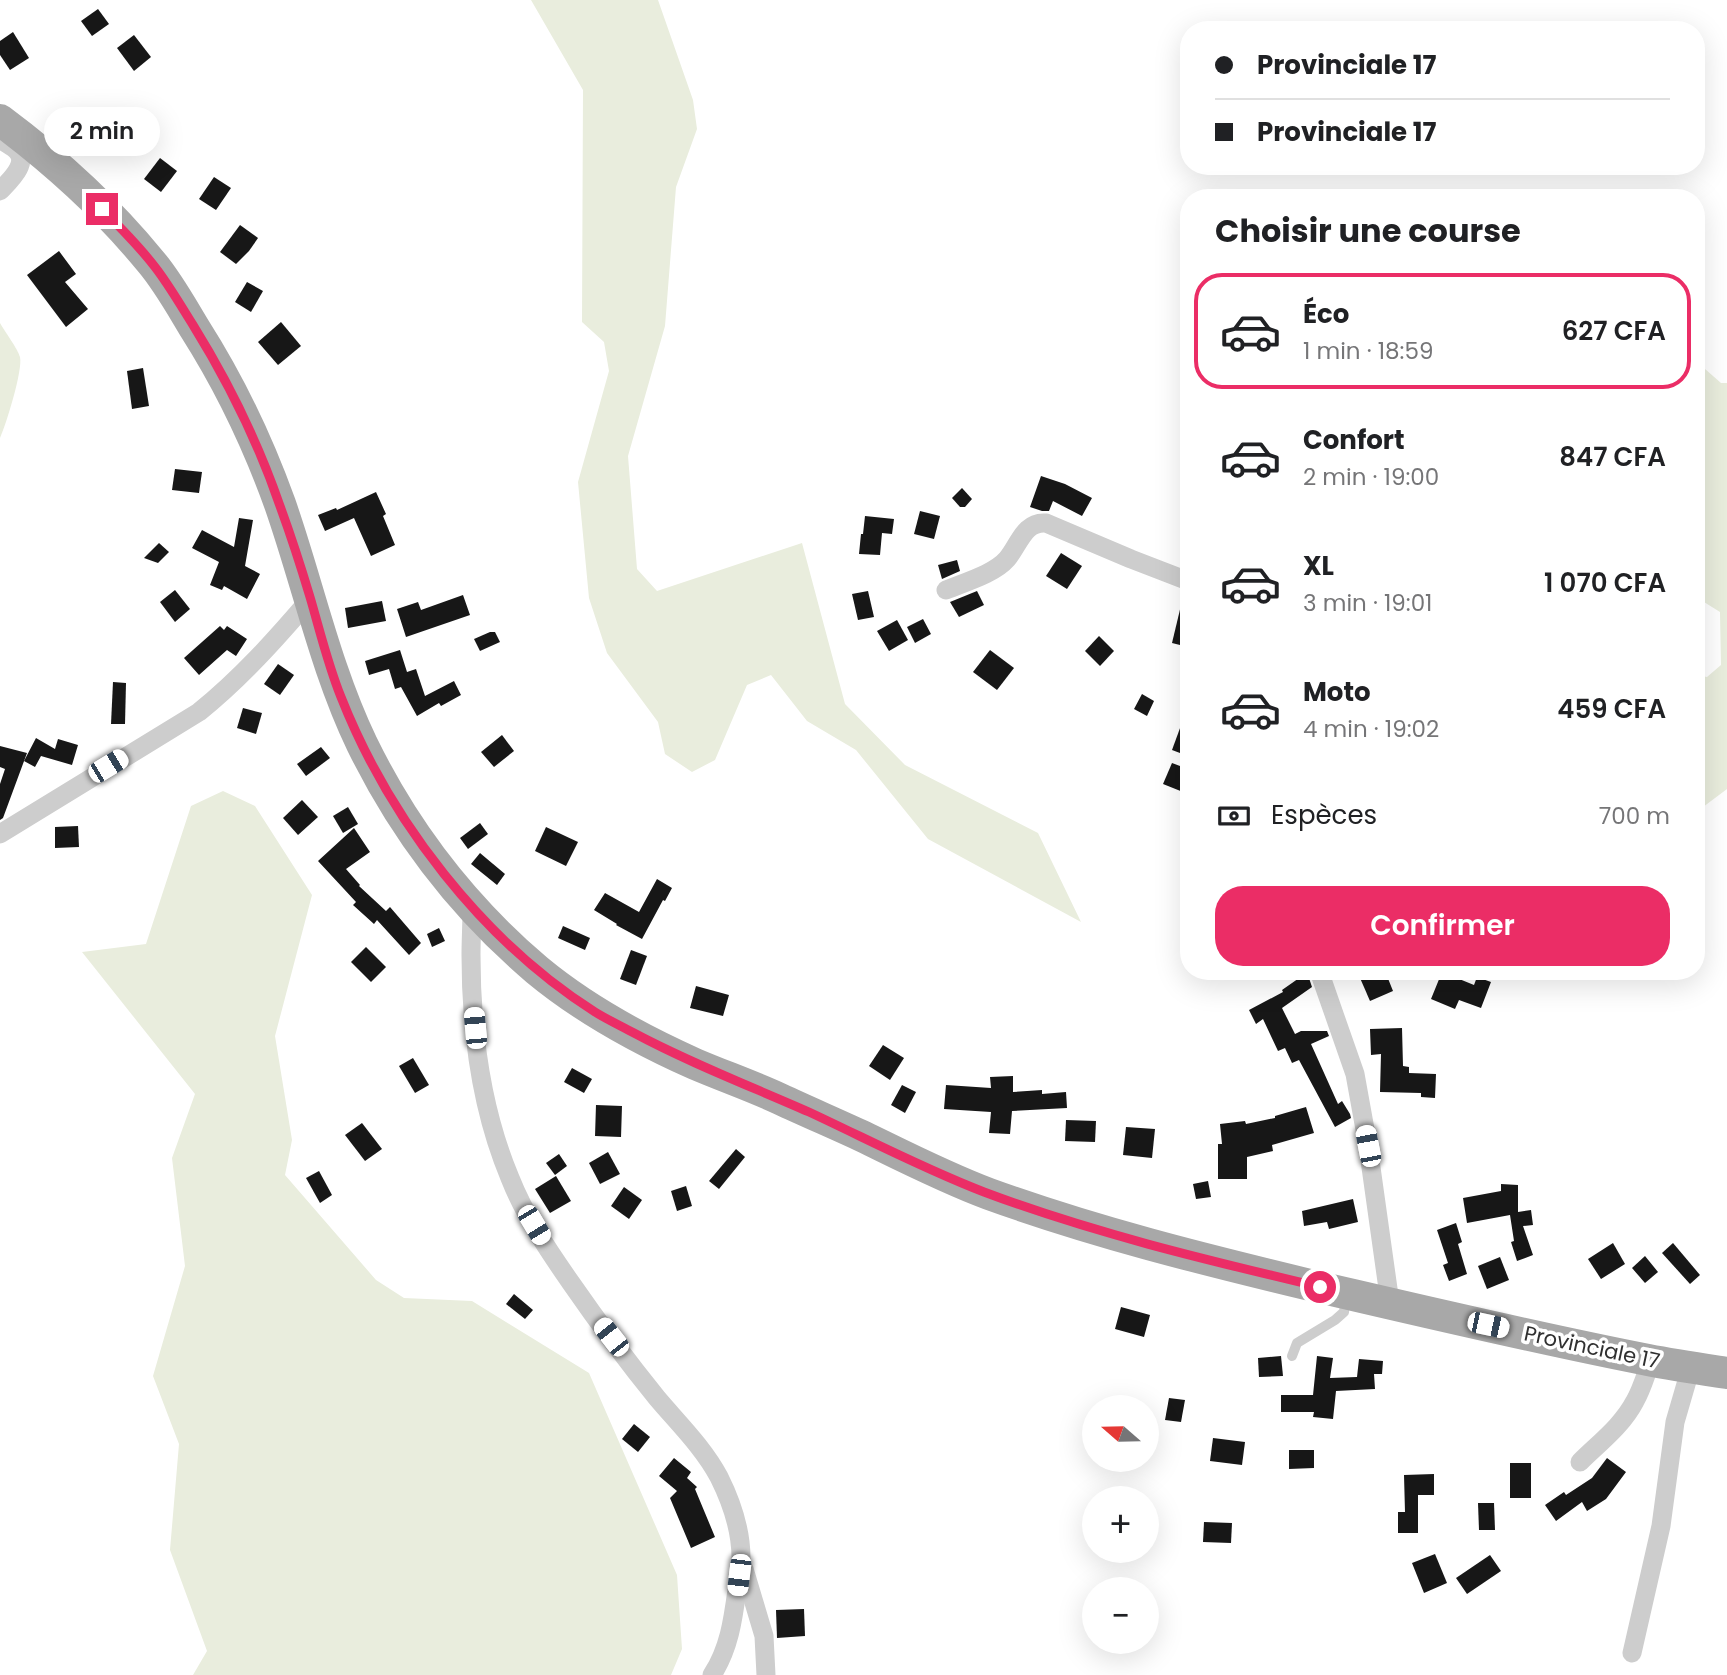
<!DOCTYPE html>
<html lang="fr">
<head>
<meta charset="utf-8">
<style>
	:root { --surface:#fff; --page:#f2f2f2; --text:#202124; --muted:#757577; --line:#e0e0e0; --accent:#eb2d66 }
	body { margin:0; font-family:Poppins,sans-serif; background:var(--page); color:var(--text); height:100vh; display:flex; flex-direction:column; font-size:26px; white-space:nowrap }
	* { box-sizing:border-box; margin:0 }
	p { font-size:23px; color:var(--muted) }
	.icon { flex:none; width:38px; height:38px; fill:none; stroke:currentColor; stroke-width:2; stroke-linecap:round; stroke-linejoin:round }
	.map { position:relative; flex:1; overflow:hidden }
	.panel { position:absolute; left:1180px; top:189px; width:525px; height:791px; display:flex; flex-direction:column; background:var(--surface); border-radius:28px; box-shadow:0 7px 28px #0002 }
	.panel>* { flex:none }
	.guide { position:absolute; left:1180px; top:21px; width:525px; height:154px; border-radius:28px; box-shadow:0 7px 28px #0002; display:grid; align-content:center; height:154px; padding:0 35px; background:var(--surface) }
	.needle { width:46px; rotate:290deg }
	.fabs { position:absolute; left:1082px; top:1395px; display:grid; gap:14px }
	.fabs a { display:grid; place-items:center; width:77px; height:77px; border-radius:50%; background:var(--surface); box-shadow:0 7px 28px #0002; font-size:35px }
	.end { position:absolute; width:32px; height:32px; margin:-16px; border:9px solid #eb2d66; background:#fff; box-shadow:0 0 0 4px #fff }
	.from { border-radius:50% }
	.bubble { position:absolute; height:49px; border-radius:24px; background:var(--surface); box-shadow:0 7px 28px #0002; font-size:23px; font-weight:600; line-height:49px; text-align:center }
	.car { position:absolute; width:21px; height:42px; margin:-21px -10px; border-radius:9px; box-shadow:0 0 5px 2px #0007; background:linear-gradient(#fff 24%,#345 0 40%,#fff 0 76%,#345 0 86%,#fff 0) }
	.guide b { display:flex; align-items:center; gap:24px; height:66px; font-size:26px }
	.guide b+b { border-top:2px solid var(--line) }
	.guide i { width:18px; height:18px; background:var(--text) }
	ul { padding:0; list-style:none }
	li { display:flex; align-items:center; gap:21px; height:116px; margin:0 14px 10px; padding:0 21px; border:4px solid transparent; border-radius:28px }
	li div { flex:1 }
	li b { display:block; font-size:26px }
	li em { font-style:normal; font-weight:600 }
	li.current { border-color:var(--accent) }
	li>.icon { width:63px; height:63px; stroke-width:1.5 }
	h2 { padding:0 35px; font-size:32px; line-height:84px }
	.pay { display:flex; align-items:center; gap:18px; height:77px; padding:0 35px; font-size:26px }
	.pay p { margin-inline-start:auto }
	.button { display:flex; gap:14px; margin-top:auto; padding:14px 35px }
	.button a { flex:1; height:80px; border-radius:28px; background:var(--accent); color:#fff; font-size:28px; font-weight:600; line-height:80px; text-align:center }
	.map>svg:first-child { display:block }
	.green { fill:#e9eddd }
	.building { fill:#171717 }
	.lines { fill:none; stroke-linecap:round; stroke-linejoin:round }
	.lane { stroke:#cdcdcd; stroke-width:10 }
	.street { stroke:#cdcdcd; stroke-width:19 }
	.primary { stroke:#a8a8a8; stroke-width:32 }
	.route { stroke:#eb2d66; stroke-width:9 }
	.labels { text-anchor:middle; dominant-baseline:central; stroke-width:7; stroke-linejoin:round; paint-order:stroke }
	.street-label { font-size:21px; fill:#303030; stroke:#fff }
</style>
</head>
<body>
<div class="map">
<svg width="1727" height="1675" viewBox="0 0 1727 1675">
	<rect width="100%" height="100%" fill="#fff"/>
	<!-- green -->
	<g class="green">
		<polygon points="531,0 658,0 693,100 697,129 676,187 665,326 628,456 637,569 657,591 802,543 845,704 905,765 1038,833 1081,922 928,839 856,750 807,721 771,675 747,685 715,760 692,772 665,754 658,722 607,653 589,598 578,482 609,371 604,342 582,322 583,90"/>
		<path d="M0,323C5,332 18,349 20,357C23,370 6,425 0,438Z"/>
		<polygon points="1697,362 1721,383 1727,383 1727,789 1703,807 1696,808 1696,675 1707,677 1721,665 1720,612 1704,602 1696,600 1696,364"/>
		<polygon points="223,791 255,806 312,895 275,1036 292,1140 285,1175 376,1280 404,1298 472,1301 589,1373 677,1575 682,1649 671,1675 193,1675 207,1651 170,1550 179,1444 153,1376 185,1266 172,1158 195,1094 82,952 146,944 191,806"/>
	</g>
	<!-- building -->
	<g class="building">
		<polygon points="98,9 109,24 92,36 81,21"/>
		<polygon points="13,32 29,58 10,70 0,55 0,41"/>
		<polygon points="134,35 151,57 134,71 117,48"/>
		<polygon points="160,158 177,171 161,192 144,179"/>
		<polygon points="214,177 231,188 216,210 199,199"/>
		<polygon points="240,225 258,238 249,251 236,264 220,252"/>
		<polygon points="59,251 76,274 65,282 88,309 66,327 27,275"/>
		<polygon points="247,282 263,291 251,312 235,302"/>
		<polygon points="281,322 301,346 278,365 258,342"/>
		<polygon points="143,368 149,406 132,409 127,371"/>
		<polygon points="175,469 202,472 199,493 172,490"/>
		<polygon points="1041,476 1065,484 1092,498 1082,516 1053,501 1049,511 1042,511 1030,507"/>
		<polygon points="962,488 972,499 965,507 960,507 952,498"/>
		<polygon points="376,492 386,514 383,516 395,545 371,556 354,518 325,531 318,515 336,508 337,510"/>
		<polygon points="920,511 940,516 934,539 914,534"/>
		<polygon points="865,516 894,519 892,534 882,533 880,555 859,554 861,534 863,534"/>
		<polygon points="239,518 253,520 245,566 260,574 247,599 224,586 222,590 210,585 219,562 192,548 202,530 234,547"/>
		<polygon points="159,543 169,552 158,563 144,558"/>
		<polygon points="1061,553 1082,566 1067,589 1046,576"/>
		<polygon points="957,560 960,571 942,579 938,565"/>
		<polygon points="175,590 190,609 175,622 160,602"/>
		<polygon points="868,591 874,617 858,620 852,594"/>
		<polygon points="977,591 984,605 959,617 950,602"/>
		<polygon points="463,595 470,615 406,637 397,609 418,602 421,610"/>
		<polygon points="1183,597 1188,597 1188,647 1172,643"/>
		<polygon points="382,601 386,621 348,628 345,608"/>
		<polygon points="923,619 931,634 915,643 907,627"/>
		<polygon points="897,620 908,640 889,651 877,631"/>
		<polygon points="220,626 224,630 227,626 247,639 236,656 227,650 199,675 184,658"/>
		<polygon points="490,632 495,632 500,642 480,651 474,639"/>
		<polygon points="1099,636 1114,651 1100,666 1085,651"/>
		<polygon points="400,650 407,672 416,669 425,696 454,681 461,695 441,706 439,703 417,716 401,687 395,689 389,669 369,675 365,661"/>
		<polygon points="990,650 1014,668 997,690 973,672"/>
		<polygon points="278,664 294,675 280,695 264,684"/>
		<polygon points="113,682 126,683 125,724 111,724"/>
		<polygon points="1142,694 1154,701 1147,716 1134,709"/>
		<polygon points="243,708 262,713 256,734 237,728"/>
		<polygon points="1187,709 1188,709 1188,756 1172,750"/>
		<polygon points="502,735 514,751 494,767 481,752"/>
		<polygon points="36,738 55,749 58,739 78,745 72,765 41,756 35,767 24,761"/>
		<polygon points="0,746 27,753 3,818 0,820 0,784 5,769 0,767"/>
		<polygon points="321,747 330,758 306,776 297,764"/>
		<polygon points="1172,763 1188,769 1188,794 1163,784"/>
		<polygon points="302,800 318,817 298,835 283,818"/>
		<polygon points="348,807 358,824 343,833 333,816"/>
		<polygon points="480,823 488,834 468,849 460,838"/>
		<polygon points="78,826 79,847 55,848 55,827"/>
		<polygon points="546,827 578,842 566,866 535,851"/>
		<polygon points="354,828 370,852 346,869 360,885 359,886 386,911 390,907 421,943 409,955 377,920 374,924 353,905 356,902 318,861"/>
		<polygon points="480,853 505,874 497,885 471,864"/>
		<polygon points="657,879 672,888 665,901 663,900 642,939 616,925 617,924 594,910 605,893 639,912"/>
		<polygon points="563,926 590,938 585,950 558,938"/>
		<polygon points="439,928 445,941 432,947 427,934"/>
		<polygon points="366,947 386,967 371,982 351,962"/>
		<polygon points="631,950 647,956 636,985 620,979"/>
		<polygon points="1357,971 1385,971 1393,991 1370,1001"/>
		<polygon points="1442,972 1474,985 1477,977 1491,982 1481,1008 1459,1000 1455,1009 1431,999"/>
		<polygon points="1302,976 1305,980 1309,978 1312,987 1282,1008 1295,1034 1301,1031 1327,1031 1329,1036 1311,1044 1338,1104 1342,1101 1350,1114 1351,1118 1335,1127 1299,1060 1292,1063 1285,1048 1278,1051 1263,1019 1256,1024 1249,1010 1283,992 1282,990"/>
		<polygon points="696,986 729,995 723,1016 690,1008"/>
		<polygon points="1402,1028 1403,1066 1409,1067 1409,1073 1436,1074 1435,1098 1421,1097 1421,1093 1380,1092 1381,1054 1371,1055 1370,1029"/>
		<polygon points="883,1045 904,1058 890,1080 869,1066"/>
		<polygon points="413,1058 429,1085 415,1093 399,1066"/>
		<polygon points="572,1068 592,1079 584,1093 564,1082"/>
		<polygon points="1013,1076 1013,1092 1042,1090 1042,1094 1066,1092 1067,1108 1012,1111 1010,1134 989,1133 991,1112 944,1109 946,1085 991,1088 990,1077"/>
		<polygon points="902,1085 916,1092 905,1113 891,1105"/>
		<polygon points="596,1105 622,1106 621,1137 595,1136"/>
		<polygon points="1306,1107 1314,1133 1272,1145 1273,1151 1247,1157 1247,1179 1218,1179 1218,1144 1222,1144 1220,1124 1245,1121 1246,1124 1275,1118 1275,1116"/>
		<polygon points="1066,1120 1096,1121 1095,1142 1065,1141"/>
		<polygon points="362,1123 382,1149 365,1161 345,1135"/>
		<polygon points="1126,1127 1155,1129 1152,1158 1123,1155"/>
		<polygon points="736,1149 745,1157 719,1189 709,1181"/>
		<polygon points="608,1152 620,1174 600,1184 589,1163"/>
		<polygon points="559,1154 567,1166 555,1175 546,1163"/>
		<polygon points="319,1171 332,1195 320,1203 306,1178"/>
		<polygon points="556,1176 571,1201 550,1213 535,1189"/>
		<polygon points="1208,1181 1211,1197 1196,1199 1193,1184"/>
		<polygon points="1501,1184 1518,1185 1518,1212 1531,1210 1533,1225 1523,1226 1533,1255 1517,1261 1511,1242 1514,1241 1510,1215 1467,1223 1463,1198 1501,1191"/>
		<polygon points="686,1186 692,1206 677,1211 671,1191"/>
		<polygon points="624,1187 642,1200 629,1219 611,1206"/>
		<polygon points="1353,1199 1358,1222 1329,1229 1327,1222 1304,1226 1302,1211"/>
		<polygon points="1456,1223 1462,1242 1458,1244 1467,1274 1449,1281 1443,1265 1448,1263 1437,1230"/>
		<polygon points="1613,1243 1625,1264 1601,1279 1588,1259"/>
		<polygon points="1673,1243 1700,1275 1690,1284 1662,1253"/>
		<polygon points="1645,1256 1658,1272 1645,1283 1632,1268"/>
		<polygon points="1500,1257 1509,1280 1487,1289 1478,1266"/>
		<polygon points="514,1294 533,1310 525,1319 506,1304"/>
		<polygon points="1121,1307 1150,1315 1144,1337 1115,1329"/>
		<polygon points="1281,1356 1283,1376 1259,1377 1258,1358"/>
		<polygon points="1317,1356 1333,1358 1330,1378 1357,1377 1359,1359 1383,1361 1382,1374 1374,1374 1375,1389 1336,1391 1333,1419 1313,1417 1314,1412 1281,1412 1281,1395 1313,1395"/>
		<polygon points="1169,1398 1185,1400 1181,1422 1165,1420"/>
		<polygon points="634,1424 650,1437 638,1452 622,1439"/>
		<polygon points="1213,1438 1245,1442 1242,1465 1210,1461"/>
		<polygon points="1289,1450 1314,1450 1314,1468 1289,1469"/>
		<polygon points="674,1458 691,1472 687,1478 697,1487 695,1489 715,1537 691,1548 670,1498 677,1491 659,1476"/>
		<polygon points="1607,1458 1626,1472 1606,1499 1587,1511 1582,1502 1556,1521 1545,1505 1564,1492 1566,1495 1592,1478"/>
		<rect x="1510" y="1463" width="21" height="35"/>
		<polygon points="1434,1474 1434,1495 1418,1495 1418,1533 1398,1533 1398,1512 1405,1512 1404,1475"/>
		<polygon points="1478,1503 1494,1503 1495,1530 1479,1530"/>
		<polygon points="1204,1522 1232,1523 1231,1543 1203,1542"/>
		<polygon points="1435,1554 1447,1583 1424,1593 1412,1563"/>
		<polygon points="1490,1555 1501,1571 1467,1594 1456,1578"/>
		<polygon points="804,1609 805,1636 777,1638 776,1610"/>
	</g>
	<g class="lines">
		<!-- lane -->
		<polyline class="lane" points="1292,1356 1297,1343 1335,1320 1344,1312 1346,1297"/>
		<!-- street -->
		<g class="street">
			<path d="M0,191C9,181 30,163 16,150C12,146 6,143 1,140"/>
			<path d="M946,590C965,582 994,574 1007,559C1019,545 1024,521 1046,523L1131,559L1188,581"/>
			<path d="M0,834L199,712C241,678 276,639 311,598"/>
			<path d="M472,908C472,924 471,940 471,955C471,1031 481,1109 510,1178C525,1216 548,1250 571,1283C598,1322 627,1361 657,1398C678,1423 703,1447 719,1477C731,1501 741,1531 741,1558C741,1569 739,1580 737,1590C733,1620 729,1649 712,1675"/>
			<polyline points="1319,971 1355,1074 1368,1146 1390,1303"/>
			<path d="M1580,1462C1599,1443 1622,1426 1635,1401C1642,1389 1646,1374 1651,1361"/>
			<polyline points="744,1569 764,1636 766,1675"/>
			<polyline points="1632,1653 1661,1526 1675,1422 1691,1367"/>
		</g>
		<!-- primary -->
		<path class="primary" d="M0,120C55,161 107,208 151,262C168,282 181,306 195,329C230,384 258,443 280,504C308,584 325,667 362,744C404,830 464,908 537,970C584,1009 639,1039 695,1064C723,1076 752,1086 780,1099C808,1112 836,1124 864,1137C905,1157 946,1178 989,1194C1094,1232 1202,1259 1310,1285C1422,1311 1535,1338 1648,1360C1674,1365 1701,1369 1727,1373"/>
	</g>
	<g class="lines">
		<!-- route -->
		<path class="route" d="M102,209C120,227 139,246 155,267C169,285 181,306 193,325C229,383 258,442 280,506C291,536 301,567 310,597C320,631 328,665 341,697C390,821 483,941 595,1012C608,1020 621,1026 634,1033C690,1063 750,1086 809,1112C867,1139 924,1169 984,1192C1093,1233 1207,1260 1320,1287"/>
	</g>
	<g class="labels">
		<!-- street labels -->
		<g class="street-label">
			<text transform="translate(1592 1347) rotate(12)">Provinciale 17</text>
		</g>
	</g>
</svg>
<div class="fabs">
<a><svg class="needle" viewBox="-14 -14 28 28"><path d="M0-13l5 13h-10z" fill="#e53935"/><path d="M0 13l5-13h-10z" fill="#757577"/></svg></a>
<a>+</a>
<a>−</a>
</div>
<i class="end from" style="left:1320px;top:1287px"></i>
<i class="end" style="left:102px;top:209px"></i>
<div class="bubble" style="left:44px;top:107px;width:116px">2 min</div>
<i class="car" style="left:108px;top:766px;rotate:59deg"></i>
<i class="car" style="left:475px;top:1028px;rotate:355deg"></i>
<i class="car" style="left:1368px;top:1146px;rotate:349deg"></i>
<i class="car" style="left:534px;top:1225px;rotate:149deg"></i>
<i class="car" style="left:1488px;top:1325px;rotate:102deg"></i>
<i class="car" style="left:611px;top:1337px;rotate:322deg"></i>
<i class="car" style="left:739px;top:1575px;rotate:187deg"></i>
<div class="guide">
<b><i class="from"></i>Provinciale 17</b>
<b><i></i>Provinciale 17</b>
</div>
<section class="panel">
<h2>Choisir une course</h2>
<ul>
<li class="current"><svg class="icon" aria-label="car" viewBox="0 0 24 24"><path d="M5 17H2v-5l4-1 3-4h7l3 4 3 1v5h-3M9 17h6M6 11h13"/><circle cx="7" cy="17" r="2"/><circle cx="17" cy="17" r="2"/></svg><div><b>Éco</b><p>1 min · 18:59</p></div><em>627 CFA</em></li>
<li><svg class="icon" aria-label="car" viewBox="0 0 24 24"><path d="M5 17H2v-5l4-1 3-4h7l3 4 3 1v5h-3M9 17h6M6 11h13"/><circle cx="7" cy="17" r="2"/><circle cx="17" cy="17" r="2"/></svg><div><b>Confort</b><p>2 min · 19:00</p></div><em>847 CFA</em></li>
<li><svg class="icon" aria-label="car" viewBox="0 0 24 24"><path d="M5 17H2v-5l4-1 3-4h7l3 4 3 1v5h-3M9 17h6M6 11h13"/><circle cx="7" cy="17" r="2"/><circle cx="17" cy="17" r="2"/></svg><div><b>XL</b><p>3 min · 19:01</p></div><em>1 070 CFA</em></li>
<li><svg class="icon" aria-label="car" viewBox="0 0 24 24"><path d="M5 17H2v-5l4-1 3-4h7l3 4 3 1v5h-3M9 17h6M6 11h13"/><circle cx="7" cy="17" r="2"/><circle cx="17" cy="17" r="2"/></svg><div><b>Moto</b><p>4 min · 19:02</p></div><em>459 CFA</em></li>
</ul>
<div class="pay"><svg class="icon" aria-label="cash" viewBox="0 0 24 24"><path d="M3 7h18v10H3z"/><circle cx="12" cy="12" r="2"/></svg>Espèces<p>700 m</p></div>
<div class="button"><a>Confirmer</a></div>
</section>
</div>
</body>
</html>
